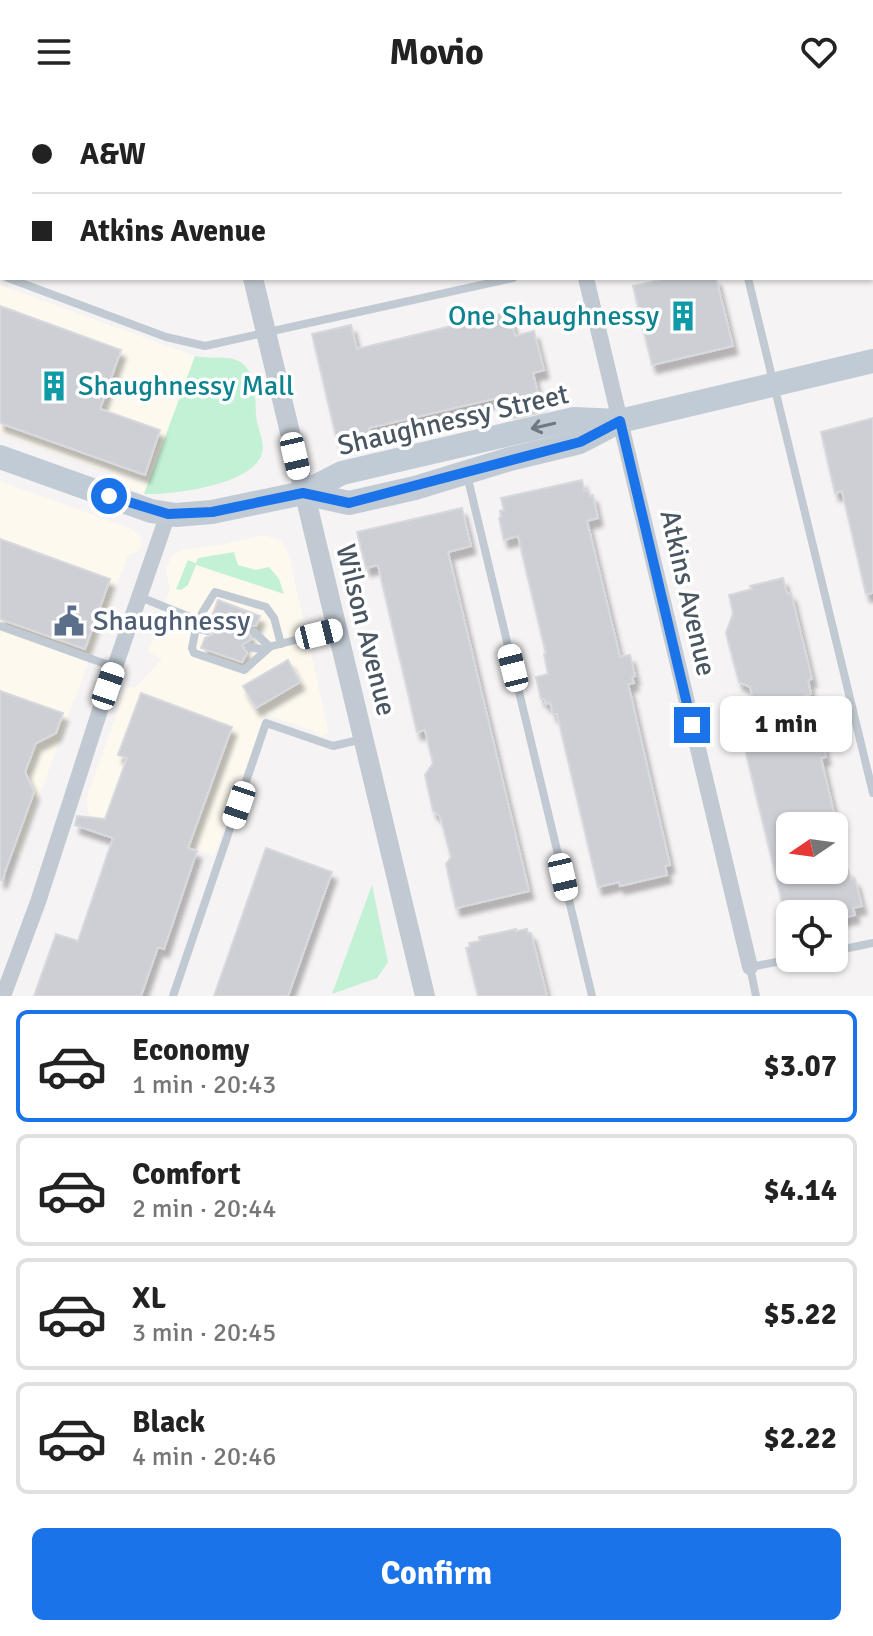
<!DOCTYPE html>
<html lang="en">
<head>
<meta charset="utf-8">
<style>
	:root { --surface:#fff; --page:#f2f2f2; --text:#222; --muted:#767676; --line:#e0e0e0; --accent:#1a73e8 }
	body { margin:0; font-family:Signika,sans-serif; background:var(--page); color:var(--text); height:100vh; display:flex; flex-direction:column; font-size:30px; white-space:nowrap }
	* { box-sizing:border-box; margin:0 }
	p { font-size:26px; color:var(--muted) }
	.icon { flex:none; width:44px; height:44px; fill:none; stroke:currentColor; stroke-width:2; stroke-linecap:round; stroke-linejoin:round }
	.map { position:relative; height:892px; overflow:hidden }
	.side { display:flex; flex-direction:column; background:var(--surface); flex:1 }
	.side>* { flex:none }
	.banner { position:absolute; left:0px; top:0px; width:874px; height:176px; box-shadow:0 2px 6px #0004; display:grid; align-content:center; height:176px; padding:0 32px; background:var(--surface) }
	.needle { width:52px; rotate:257deg }
	.buttons { position:absolute; left:776px; top:708px; display:grid; gap:16px }
	.buttons a { display:grid; place-items:center; width:72px; height:72px; border-radius:12px; background:var(--surface); box-shadow:0 2px 6px #0004; font-size:40px }
	.end { position:absolute; width:36px; height:36px; margin:-18px; border:10px solid #1a73e8; background:#fff; box-shadow:0 0 0 4px #fff }
	.from { border-radius:50% }
	.bubble { position:absolute; height:56px; border-radius:12px; background:var(--surface); box-shadow:0 2px 6px #0004; font-size:26px; font-weight:700; line-height:56px; text-align:center }
	.car { position:absolute; width:24px; height:48px; margin:-24px -12px; border-radius:10px; box-shadow:0 0 6px 2px #0007; background:linear-gradient(#fff 24%,#345 0 40%,#fff 0 76%,#345 0 86%,#fff 0) }
	.banner b { display:flex; align-items:center; gap:28px; height:76px; font-size:30px }
	.banner b+b { border-top:2px solid var(--line) }
	.banner i { width:20px; height:20px; background:var(--text) }
	ul { padding:14px 0 0; list-style:none }
	li { display:flex; align-items:center; gap:24px; height:112px; margin:0 16px 12px; padding:0 16px; border:4px solid var(--line); border-radius:12px }
	li div { flex:1 }
	li b { display:block; font-size:30px }
	li em { font-style:normal; font-weight:700 }
	li.current { border-color:var(--accent) }
	li>.icon { width:72px; height:72px; stroke-width:1.5 }
	.action { display:flex; gap:16px; margin-top:auto; padding:16px 32px }
	.action a { flex:1; height:92px; border-radius:12px; background:var(--accent); color:#fff; font-size:32px; font-weight:700; line-height:92px; text-align:center }
	header { display:flex; justify-content:space-between; align-items:center; height:104px; padding:0 32px; background:var(--surface); font-size:36px; font-weight:700 }
	.map>svg:first-child { display:block }
	.commercial { fill:#fdf9ef }
	.green { fill:#c3f1d5 }
	.building { fill:#cdcfd5; stroke:#d7d9de; stroke-width:2; filter:url(#shadow) }
	.lines { fill:none; stroke-linecap:round; stroke-linejoin:round }
	.service { stroke:#c1cad2; stroke-width:8 }
	.minor { stroke:#c1cad2; stroke-width:16 }
	.tertiary { stroke:#c1cad2; stroke-width:20 }
	.secondary { stroke:#c1cbd6; stroke-width:24 }
	.oneway { stroke:#6e7984 }
	.route { stroke:#1a73e8; stroke-width:10 }
	.labels { text-anchor:middle; dominant-baseline:central; stroke-width:7; stroke-linejoin:round; paint-order:stroke }
	.culture-label { font-size:28px; fill:#0d838f; stroke:#fff; text-anchor:end }
	.street-label { font-size:28px; fill:#4a5661; stroke:#fff }
	.service-label { font-size:28px; fill:#4e5e75; stroke:#fff; text-anchor:start }
</style>
</head>
<body>
<header><svg class="icon" aria-label="menu" viewBox="0 0 24 24"><path d="M4 6h16M4 12h16M4 18h16"/></svg>Movio<svg class="icon" aria-label="heart" viewBox="0 0 24 24"><path d="M12 20l-8-8c-3-5 5-10 8-4 3-6 11-1 8 4z"/></svg></header>
<div class="map">
<svg width="873" height="892" viewBox="0 0 873 892">
	<defs>
		<filter id="shadow"><feDropShadow dx="4.5" dy="8" stdDeviation="2" flood-color="#0004"/></filter>
	</defs>
	<rect width="100%" height="100%" fill="#f5f3f3"/>
	<!-- commercial -->
	<g class="commercial">
		<polygon points="0,181 195,252 144,390 130,384 121,373 0,330"/>
		<polygon points="0,377 129,424 140,432 142,441 137,448 128,451 64,624 21,744 21,752 0,744"/>
		<polygon points="263,431 280,436 288,448 329,629 320,633 313,627 265,610 214,752 89,711 86,696 126,584 136,583 162,555 148,548 170,485 166,467 170,454 181,446 220,441"/>
	</g>
	<!-- green -->
	<g class="green">
		<polygon points="245,0 379,0 379,2 246,2"/>
		<path d="M195,252C205,254 215,253 226,254C257,255 255,290 256,312C257,324 265,337 262,349C254,381 172,391 144,390Z"/>
		<polygon points="234,448 238,461 256,466 269,463 279,475 284,490 196,461 188,481 181,486 176,485 188,456 196,459 198,454"/>
		<polygon points="372,781 388,858 377,874 332,890"/>
	</g>
	<!-- building -->
	<g class="building">
		<polygon points="669,174 716,174 733,242 652,261 633,182"/>
		<polygon points="0,202 121,246 100,305 160,326 145,371 0,319"/>
		<polygon points="509,208 515,232 534,227 544,266 533,269 540,298 509,305 506,292 369,324 371,333 338,341 312,230 351,221 357,245"/>
		<polygon points="873,314 873,489 866,490 842,387 835,389 821,328"/>
		<polygon points="582,376 584,387 588,386 590,392 593,391 598,414 587,417 620,553 630,551 635,572 632,573 634,579 628,580 631,592 670,761 665,762 667,771 620,782 619,778 598,783 557,610 553,610 550,598 546,600 545,595 541,595 536,573 548,570 544,550 546,550 518,432 504,436 499,414 501,413 500,407 504,406 501,394"/>
		<polygon points="462,404 471,442 448,448 529,787 456,804 446,760 451,753 440,712 433,707 425,671 433,659 425,626 417,628 378,461 366,464 357,428"/>
		<polygon points="0,435 110,475 85,545 0,515"/>
		<polygon points="783,474 787,490 791,489 812,575 808,576 811,590 804,592 812,630 820,628 826,653 821,654 837,722 790,722 790,766 848,766 851,776 855,775 862,802 853,804 855,811 834,816 834,810 785,810 745,645 749,644 747,636 762,632 750,583 739,578 726,529 733,509 729,491 752,485 750,482"/>
		<polygon points="218,496 260,512 256,522 251,522 247,526 252,535 242,541 247,549 242,558 201,544 205,534 213,530 213,524 209,520"/>
		<polygon points="288,556 300,578 256,604 243,582"/>
		<polygon points="0,587 63,609 56,629 36,639 25,668 34,688 2,776 0,776"/>
		<polygon points="141,589 232,623 188,744 197,747 164,845 158,843 141,892 34,892 56,830 78,837 113,734 75,721 77,712 105,715 127,654 118,651"/>
		<polygon points="266,744 332,768 288,892 214,892"/>
		<polygon points="516,825 516,827 527,825 528,829 531,829 547,892 478,892 466,844 470,843 469,839 480,837 479,833"/>
	</g>
	<g class="lines">
		<!-- service -->
		<g class="service">
			<polyline points="713,0 714,2"/>
			<polyline points="0,171 2,172"/>
			<polyline points="8,174 166,233 205,242 513,174"/>
			<polyline points="748,174 873,689"/>
			<polyline points="467,371 592,892"/>
			<polyline points="140,493 190,513 196,524 207,527"/>
			<polyline points="202,509 215,488 266,503 274,514 281,540"/>
			<polyline points="0,522 114,563"/>
			<polyline points="196,524 192,544 194,549 244,566 270,543 254,528"/>
			<polyline points="249,543 261,545 337,525"/>
			<polyline points="834,847 873,839"/>
			<polyline points="173,892 266,619 333,642 363,635"/>
			<polyline points="756,892 750,863 797,854"/>
		</g>
		<!-- minor -->
		<g class="minor">
			<polyline points="156,0 162,2"/>
			<polyline points="545,0 545,2"/>
			<polyline points="182,2 191,0"/>
			<polyline points="586,174 750,863"/>
			<polyline points="3,892 38,798 102,600 168,410"/>
		</g>
		<!-- tertiary -->
		<g class="tertiary">
			<polyline points="213,0 214,2"/>
			<polyline points="253,174 425,892"/>
		</g>
		<!-- secondary -->
		<g class="secondary">
			<polyline points="0,353 151,407 176,411 212,408 303,389 342,369 574,315 620,317"/>
			<polyline points="303,389 349,399 415,384 510,355 580,338 620,317 873,257"/>
		</g>
	</g>
	<!-- one-way arrows -->
	<defs><path id="oneway-shaft" d="M-6 0H5M1.5-3L5.5 0L1.5 3" fill="none" stroke-width="1.6" stroke-linecap="round" stroke-linejoin="round" transform="scale(2)"/></defs>
	<use class="oneway" href="#oneway-shaft" transform="translate(543 322) rotate(167)"/>
	<g class="lines">
		<!-- route -->
		<polyline class="route" points="109,392 168,410 212,408 303,389 349,399 580,338 620,317 692,621"/>
	</g>
	<!-- icons -->
	<defs>
		<g id="building-bare" transform="scale(2.4)"><path d="M-4-6H4V6H1V3H-1V6H-4ZM-2.5-4.3h1.7v1.8h-1.7ZM.8-4.3h1.7v1.8H.8ZM-2.5-1h1.7V.8h-1.7ZM.8-1h1.7V.8H.8Z" fill="#0f9aa8" stroke="#fff" stroke-width="2.5" paint-order="stroke"/></g>
		<g id="civic-bare" transform="scale(2.4)"><path d="M-.6-6.5H3V-4.5H.6V-3L4-1V1h2V6H-6V1h2V-1L-.6-3ZM-1.2 2.5V6h2.4V2.5Z" fill="#5c6f8a" stroke="#fff" stroke-width="2.5" paint-order="stroke"/></g>
	</defs>
	<g fill-rule="evenodd">
		<use href="#building-bare" x="683" y="212"/>
		<use href="#building-bare" x="54" y="282"/>
		<use href="#civic-bare" x="69" y="517"/>
	</g>
	<g class="labels">
		<!-- culture labels -->
		<g class="culture-label">
			<text x="659" y="212">One Shaughnessy</text>
			<text x="78" y="282" text-anchor="start">Shaughnessy Mall</text>
		</g>
		<!-- street labels -->
		<g class="street-label">
			<text transform="translate(453 316) rotate(-13)">Shaughnessy Street</text>
			<text transform="translate(688 489) rotate(77)">Atkins Avenue</text>
			<text transform="translate(366 526) rotate(76)">Wilson Avenue</text>
		</g>
		<!-- service labels -->
		<g class="service-label">
			<text x="93" y="517">Shaughnessy</text>
		</g>
	</g>
</svg>
<div class="buttons">
<a><svg class="needle" viewBox="-14 -14 28 28"><path d="M0-13l5 13h-10z" fill="#e53935"/><path d="M0 13l5-13h-10z" fill="#767676"/></svg></a>
<a><svg class="icon" aria-label="locate" viewBox="0 0 24 24"><circle cx="12" cy="12" r="6"/><path d="M12 2v4M12 18v4M2 12h4M18 12h4"/></svg></a>
</div>
<i class="end from" style="left:109px;top:392px"></i>
<i class="end" style="left:692px;top:621px"></i>
<div class="bubble" style="left:720px;top:592px;width:132px">1 min</div>
<i class="car" style="left:295px;top:352px;rotate:167deg"></i>
<i class="car" style="left:319px;top:530px;rotate:76deg"></i>
<i class="car" style="left:513px;top:564px;rotate:346deg"></i>
<i class="car" style="left:108px;top:582px;rotate:19deg"></i>
<i class="car" style="left:239px;top:701px;rotate:199deg"></i>
<i class="car" style="left:563px;top:773px;rotate:167deg"></i>
<div class="banner">
<b><i class="from"></i>A&amp;W</b>
<b><i></i>Atkins Avenue</b>
</div>
</div>
<section class="side">
<ul>
<li class="current"><svg class="icon" aria-label="car" viewBox="0 0 24 24"><path d="M5 17H2v-5l4-1 3-4h7l3 4 3 1v5h-3M9 17h6M6 11h13"/><circle cx="7" cy="17" r="2"/><circle cx="17" cy="17" r="2"/></svg><div><b>Economy</b><p>1 min · 20:43</p></div><em>$3.07</em></li>
<li><svg class="icon" aria-label="car" viewBox="0 0 24 24"><path d="M5 17H2v-5l4-1 3-4h7l3 4 3 1v5h-3M9 17h6M6 11h13"/><circle cx="7" cy="17" r="2"/><circle cx="17" cy="17" r="2"/></svg><div><b>Comfort</b><p>2 min · 20:44</p></div><em>$4.14</em></li>
<li><svg class="icon" aria-label="car" viewBox="0 0 24 24"><path d="M5 17H2v-5l4-1 3-4h7l3 4 3 1v5h-3M9 17h6M6 11h13"/><circle cx="7" cy="17" r="2"/><circle cx="17" cy="17" r="2"/></svg><div><b>XL</b><p>3 min · 20:45</p></div><em>$5.22</em></li>
<li><svg class="icon" aria-label="car" viewBox="0 0 24 24"><path d="M5 17H2v-5l4-1 3-4h7l3 4 3 1v5h-3M9 17h6M6 11h13"/><circle cx="7" cy="17" r="2"/><circle cx="17" cy="17" r="2"/></svg><div><b>Black</b><p>4 min · 20:46</p></div><em>$2.22</em></li>
</ul>
<div class="action"><a>Confirm</a></div>
</section>
</body>
</html>
